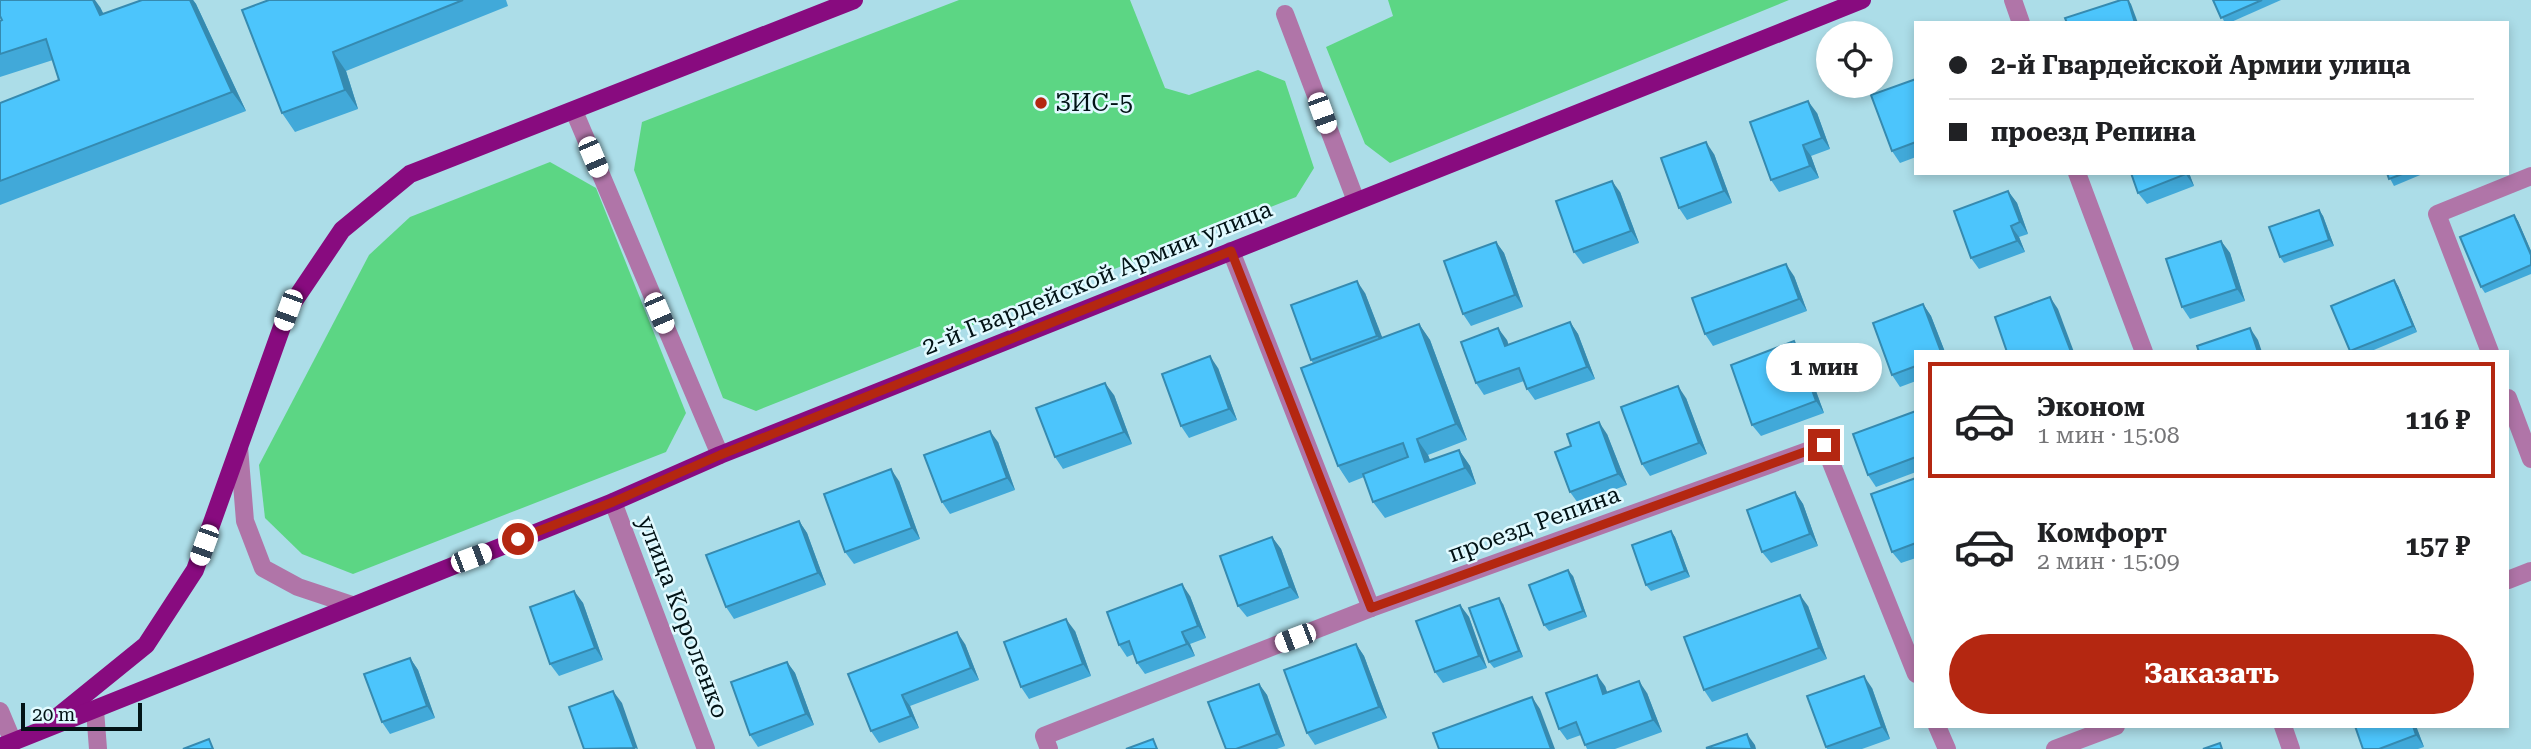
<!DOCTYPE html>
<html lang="ru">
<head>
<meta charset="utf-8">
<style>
	:root { --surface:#fff; --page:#f2f2f2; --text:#202124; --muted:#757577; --line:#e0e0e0; --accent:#b42711 }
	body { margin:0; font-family:"Roboto Serif",serif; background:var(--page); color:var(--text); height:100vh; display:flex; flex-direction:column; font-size:26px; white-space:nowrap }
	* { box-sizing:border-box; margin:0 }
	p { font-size:23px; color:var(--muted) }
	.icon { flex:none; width:38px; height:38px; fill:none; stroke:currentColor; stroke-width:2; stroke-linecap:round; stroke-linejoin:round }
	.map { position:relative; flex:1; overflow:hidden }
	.drawer { position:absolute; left:1914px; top:350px; width:595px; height:378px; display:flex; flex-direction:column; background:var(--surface); border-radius:0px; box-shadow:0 4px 10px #0003 }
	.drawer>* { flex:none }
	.top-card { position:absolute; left:1914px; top:21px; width:595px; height:154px; border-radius:0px; box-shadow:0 4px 10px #0003; display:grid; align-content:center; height:154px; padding:0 35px; background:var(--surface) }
	.controls { position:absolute; left:1816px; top:21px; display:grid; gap:14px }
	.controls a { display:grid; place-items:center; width:77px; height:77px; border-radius:50%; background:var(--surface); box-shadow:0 4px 10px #0003; font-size:35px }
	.scale { position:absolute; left:21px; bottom:18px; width:121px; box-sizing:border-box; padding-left:7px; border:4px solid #021316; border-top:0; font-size:19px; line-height:24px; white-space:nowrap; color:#021316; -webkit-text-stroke:5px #e1faff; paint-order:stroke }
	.end { position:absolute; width:32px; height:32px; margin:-16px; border:9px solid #b42711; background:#fff; box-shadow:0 0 0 4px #fff }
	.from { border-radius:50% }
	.bubble { position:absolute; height:49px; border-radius:24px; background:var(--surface); box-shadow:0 4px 10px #0003; font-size:23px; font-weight:700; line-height:49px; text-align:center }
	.car { position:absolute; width:21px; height:42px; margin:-21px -10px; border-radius:9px; box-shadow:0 0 5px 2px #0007; background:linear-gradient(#fff 24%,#345 0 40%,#fff 0 76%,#345 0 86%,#fff 0) }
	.top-card b { display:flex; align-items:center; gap:24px; height:66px; font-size:26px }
	.top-card b+b { border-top:2px solid var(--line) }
	.top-card i { width:18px; height:18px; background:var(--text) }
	ul { padding:12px 0 0; list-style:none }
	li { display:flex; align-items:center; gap:21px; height:116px; margin:0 14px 10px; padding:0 21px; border:4px solid transparent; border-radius:0px }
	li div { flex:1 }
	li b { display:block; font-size:26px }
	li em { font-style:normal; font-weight:700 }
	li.current { border-color:var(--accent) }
	li>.icon { width:63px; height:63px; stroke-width:1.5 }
	.action { display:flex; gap:14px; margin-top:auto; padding:14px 35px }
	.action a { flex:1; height:80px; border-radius:42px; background:var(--accent); color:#fff; font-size:28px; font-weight:700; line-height:80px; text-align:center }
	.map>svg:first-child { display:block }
	.green { fill:#5cd684 }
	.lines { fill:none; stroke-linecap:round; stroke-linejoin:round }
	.minor { stroke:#b075a8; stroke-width:18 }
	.major { stroke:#880b7f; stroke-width:18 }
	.wall { fill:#41a9d9 }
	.shaded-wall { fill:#358ab0 }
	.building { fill:#4cc5fc; stroke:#358ab0; stroke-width:2 }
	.route { stroke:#b42711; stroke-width:9 }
	.poi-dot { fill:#b42711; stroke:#e1faff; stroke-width:2.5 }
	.labels { text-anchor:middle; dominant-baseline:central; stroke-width:5; stroke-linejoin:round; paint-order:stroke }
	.poi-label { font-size:24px; fill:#021316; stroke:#e1faff; text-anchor:start }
	.street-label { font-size:24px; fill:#021316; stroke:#e1faff }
</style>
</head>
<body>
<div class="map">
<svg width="2531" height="749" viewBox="0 0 2531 749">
	<rect width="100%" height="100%" fill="#acdde8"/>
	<!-- green -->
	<g class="green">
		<polygon points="959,0 1130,0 1165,88 1189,95 1258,70 1285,81 1314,168 1296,197 756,411 723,398 634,170 642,122"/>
		<polygon points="1388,0 1789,0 1390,163 1365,144 1326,47 1393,16"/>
		<polygon points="550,162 596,188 686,413 666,452 353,574 302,554 265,518 259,465 369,255 410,217"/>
	</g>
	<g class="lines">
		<!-- minor -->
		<g class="minor">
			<polyline points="2013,0 2021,23"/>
			<polyline points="1285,14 1356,201"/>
			<polyline points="574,111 720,455"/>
			<polyline points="2077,173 2144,352"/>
			<polyline points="1231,251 1371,608"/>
			<polyline points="2490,352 2437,214 2531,176"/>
			<polyline points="2508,398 2531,459"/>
			<polyline points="239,447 245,521 263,568 298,587 352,605"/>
			<polyline points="613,502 706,749"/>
			<polyline points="2508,580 2531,571"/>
			<polyline points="95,710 98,749"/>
			<polyline points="0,711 13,742"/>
			<polyline points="1937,726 1947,749"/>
			<polyline points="2283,726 2291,749"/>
			<polyline points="1049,749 1044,736 1371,608 1824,445 1916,674"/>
			<polyline points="2055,749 2116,726"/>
		</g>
		<!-- major -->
		<g class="major">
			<polyline points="51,722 146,645 195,570 288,310 342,230 410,174 854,0"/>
			<polyline points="0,747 613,502 720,455 1862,0"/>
		</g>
	</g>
	<!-- wall -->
	<g class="wall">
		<polygon points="142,0 193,0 196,4 246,111 0,205 0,103 59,80 53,60 0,77 0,21 100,7 103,14"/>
		<polygon points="269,0 506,0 508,6 346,71 358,109 295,132 282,113"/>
		<polygon points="2213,0 2281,0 2229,23 2225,23"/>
		<polygon points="1916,79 1916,157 1900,163 1892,151"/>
		<polygon points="1817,113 1830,149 1811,156 1819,178 1779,192 1771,180"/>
		<polygon points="1714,154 1732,203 1687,220 1679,208"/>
		<polygon points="2189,173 2194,186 2147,204 2138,193"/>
		<polygon points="2387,173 2425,173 2394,186"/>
		<polygon points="2008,191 2017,203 2028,234 2019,237 2025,252 1979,269 1971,258"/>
		<polygon points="1620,192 1639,243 1583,264 1574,252"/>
		<polygon points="2319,210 2323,216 2334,246 2284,263 2280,257"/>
		<polygon points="2514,215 2518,221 2531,251 2531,274 2485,293 2481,287"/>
		<polygon points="2221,241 2230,253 2245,301 2190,319 2182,307"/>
		<polygon points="1496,242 1504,253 1523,307 1471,326 1463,314"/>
		<polygon points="1794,276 1807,311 1713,346 1705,334"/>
		<polygon points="2394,280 2398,286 2417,332 2369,352 2350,352"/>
		<polygon points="1365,293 1382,338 1419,324 1430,340 1467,440 1428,455 1430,460 1459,450 1470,466 1476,484 1385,518 1373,502 1364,477 1349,483 1338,466 1313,363 1311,360"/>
		<polygon points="1923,304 1931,316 1945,352 1916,352 1916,381 1900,387 1892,375"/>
		<polygon points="1570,322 1578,334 1595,379 1535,400 1527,389 1524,381 1484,395 1476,383 1507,340 1508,345"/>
		<polygon points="1802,353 1824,413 1761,436 1752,425"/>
		<polygon points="1218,368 1237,420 1189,438 1181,426"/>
		<polygon points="1114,395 1132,444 1063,469 1055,457"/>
		<polygon points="1686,398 1707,454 1650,476 1642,464"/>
		<polygon points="1916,411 1916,472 1876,487 1868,475"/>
		<polygon points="1607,434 1627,485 1578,503 1570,492"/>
		<polygon points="998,442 1015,490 950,514 942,502"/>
		<polygon points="1916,478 1916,558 1901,563 1892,552"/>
		<polygon points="899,481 920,539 854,564 845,552"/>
		<polygon points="1795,492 1803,504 1818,546 1771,563 1762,552"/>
		<polygon points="799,521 807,533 826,585 734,619 726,607"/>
		<polygon points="1671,531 1675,537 1690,577 1651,591 1646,585"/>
		<polygon points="1272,537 1281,549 1299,598 1247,617 1238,606"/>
		<polygon points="1573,576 1587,617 1549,631 1544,625"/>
		<polygon points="574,591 583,603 603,660 559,676 550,664"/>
		<polygon points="1190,596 1206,638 1190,644 1195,656 1145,674 1137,663 1134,654 1127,657 1119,645"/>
		<polygon points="1503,604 1523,657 1494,668 1489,662"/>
		<polygon points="1460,605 1469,617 1487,668 1443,683 1435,672"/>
		<polygon points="1808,606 1827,659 1712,702 1704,690"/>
		<polygon points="1075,631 1091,676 1029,699 1021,687"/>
		<polygon points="965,644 979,680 910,706 919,728 879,743 871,731 848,674"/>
		<polygon points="1356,644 1364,656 1387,718 1315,745 1307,733"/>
		<polygon points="410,658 418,670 435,718 390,734 382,722"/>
		<polygon points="787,662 795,673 814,725 758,747 750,735"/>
		<polygon points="1259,684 1267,695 1285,746 1277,749 1226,749"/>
		<polygon points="1605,686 1607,693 1647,693 1662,732 1615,749 1587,749 1581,735 1567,740 1559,729"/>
		<polygon points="1872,688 1890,739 1862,749 1827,749 1826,747"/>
		<polygon points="2416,726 2424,747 2418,749 2363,749"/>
	</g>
	<!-- shaded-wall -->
	<g class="shaded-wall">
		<polygon points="93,0 95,0 100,7 114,34 100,15"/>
		<polygon points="190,0 193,0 196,4 246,111 232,92"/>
		<polygon points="2128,0 2131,4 2138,23 2135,23"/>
		<polygon points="333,52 346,71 358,109 345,90"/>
		<polygon points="1808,101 1817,113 1830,149 1822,138"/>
		<polygon points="1706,142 1714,154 1732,203 1724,191"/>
		<polygon points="1803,145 1811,156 1819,178 1810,166"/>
		<polygon points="2185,173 2189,173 2194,186"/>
		<polygon points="1612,181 1620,192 1639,243 1631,231"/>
		<polygon points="2008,191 2017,203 2028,234 2020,222"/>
		<polygon points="2319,210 2323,216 2334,246 2329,240"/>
		<polygon points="2514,215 2518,221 2531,251 2531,255"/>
		<polygon points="2011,226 2019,237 2025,252 2017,241"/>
		<polygon points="2221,241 2230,253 2245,301 2237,289"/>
		<polygon points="1496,242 1504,253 1523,307 1515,295"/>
		<polygon points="1786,264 1794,276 1807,311 1799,299"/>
		<polygon points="2394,280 2398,286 2417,332 2413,326"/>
		<polygon points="1357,281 1365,293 1386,347 1377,336"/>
		<polygon points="2050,297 2058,309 2074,352 2071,352"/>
		<polygon points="1923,304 1931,316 1945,352 1941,352"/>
		<polygon points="1570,322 1578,334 1595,379 1587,367"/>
		<polygon points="1419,324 1430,340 1467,440 1456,424"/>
		<polygon points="1498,328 1507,340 1513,358 1505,346"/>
		<polygon points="2250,328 2258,340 2262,352 2258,352"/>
		<polygon points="1794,341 1802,353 1824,413 1816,401"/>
		<polygon points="1210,356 1218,368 1237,420 1229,409"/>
		<polygon points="1105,383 1114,395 1132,444 1124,432"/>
		<polygon points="1678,386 1686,398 1707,454 1699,443"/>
		<polygon points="1599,422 1607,434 1627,485 1618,474"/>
		<polygon points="990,431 998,442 1015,490 1007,478"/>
		<polygon points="1417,439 1428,455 1437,478 1425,462"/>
		<polygon points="1459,450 1470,466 1476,484 1465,468"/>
		<polygon points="891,469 899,481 920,539 912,528"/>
		<polygon points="1795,492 1803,504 1818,546 1810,534"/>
		<polygon points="799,521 807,533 826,585 818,573"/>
		<polygon points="1671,531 1675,537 1690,577 1685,571"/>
		<polygon points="1272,537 1281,549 1299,598 1290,587"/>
		<polygon points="1568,570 1573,576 1587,617 1583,611"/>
		<polygon points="1182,584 1190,596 1206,638 1198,626"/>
		<polygon points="574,591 583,603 603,660 595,648"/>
		<polygon points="1800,595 1808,606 1827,659 1819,648"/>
		<polygon points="1499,598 1503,604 1523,657 1519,651"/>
		<polygon points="1460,605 1469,617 1487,668 1479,656"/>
		<polygon points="1066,619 1075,631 1091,676 1083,664"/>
		<polygon points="957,632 965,644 979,680 971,668"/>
		<polygon points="1182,632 1190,644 1195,656 1187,644"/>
		<polygon points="1356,644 1364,656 1387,718 1379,707"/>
		<polygon points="410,658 418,670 435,718 427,706"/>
		<polygon points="787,662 795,673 814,725 806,714"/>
		<polygon points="1597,675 1605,686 1612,706 1603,694"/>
		<polygon points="1864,676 1872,688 1890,739 1882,727"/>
		<polygon points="1639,681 1647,693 1662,732 1653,720"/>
		<polygon points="1259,684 1267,695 1285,746 1277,734"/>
		<polygon points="613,691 622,703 638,749 634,748"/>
		<polygon points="902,695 910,706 919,728 911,716"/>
		<polygon points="1532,697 1540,709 1555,749 1551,749"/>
		<polygon points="2413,726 2416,726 2424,747 2416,735"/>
		<polygon points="1747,734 1755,745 1756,749 1752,749"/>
	</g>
	<!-- building -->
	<g class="building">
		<polygon points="0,0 93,0 100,15 142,0 190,0 232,92 0,181 0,103 59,80 46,39 0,54 0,21 2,20 0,16"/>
		<polygon points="269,0 463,0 333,52 345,90 282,113 242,10"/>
		<polygon points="2121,0 2128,0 2135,23 2067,23 2065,18"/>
		<polygon points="2213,0 2262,0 2221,18"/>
		<polygon points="1916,79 1916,142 1892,151 1871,95"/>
		<polygon points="1808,101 1822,138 1803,145 1810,166 1771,180 1750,122"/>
		<polygon points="1706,142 1724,191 1679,208 1661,158"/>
		<polygon points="2131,173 2185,173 2186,174 2138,193"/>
		<polygon points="2387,173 2405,173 2389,179"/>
		<polygon points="1612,181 1631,231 1574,252 1556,201"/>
		<polygon points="2008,191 2020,222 2011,226 2017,241 1971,258 1954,211"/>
		<polygon points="2319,210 2329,240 2280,257 2269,227"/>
		<polygon points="2514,215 2531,255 2531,265 2481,287 2460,237"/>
		<polygon points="2221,241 2237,289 2182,307 2166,259"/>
		<polygon points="1496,242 1515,295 1463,314 1444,261"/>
		<polygon points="1786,264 1799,299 1705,334 1692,298"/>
		<polygon points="2394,280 2413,326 2350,351 2331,306"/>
		<polygon points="1357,281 1377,336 1311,360 1291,305"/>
		<polygon points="2050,297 2071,352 2007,352 1995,317"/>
		<polygon points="1923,304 1941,352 1916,352 1916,366 1892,375 1873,323"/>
		<polygon points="1570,322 1587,367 1527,389 1519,368 1476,383 1461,342 1498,328 1505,346"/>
		<polygon points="1419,324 1456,424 1417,439 1425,462 1459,450 1465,468 1373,502 1363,474 1408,457 1403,443 1338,466 1301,368"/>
		<polygon points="2250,328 2258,352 2199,352 2197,346"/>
		<polygon points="1794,341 1816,401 1752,425 1731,365"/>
		<polygon points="1210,356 1229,409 1181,426 1162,374"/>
		<polygon points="1105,383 1124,432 1055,457 1036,408"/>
		<polygon points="1678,386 1699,443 1642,464 1621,407"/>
		<polygon points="1916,411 1916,457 1868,475 1853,434"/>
		<polygon points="1599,422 1618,474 1570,492 1555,452 1571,446 1567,434"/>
		<polygon points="990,431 1007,478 942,502 924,455"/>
		<polygon points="891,469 912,528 845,552 824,494"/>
		<polygon points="1916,478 1916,543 1892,552 1871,494"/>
		<polygon points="1795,492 1810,534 1762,552 1747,510"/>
		<polygon points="799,521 818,573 726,607 706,555"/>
		<polygon points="1671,531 1685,571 1646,585 1632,545"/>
		<polygon points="1272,537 1290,587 1238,606 1220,556"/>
		<polygon points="1568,570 1583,611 1544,625 1529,585"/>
		<polygon points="1182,584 1198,626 1182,632 1187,644 1137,663 1129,641 1119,645 1107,612"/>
		<polygon points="574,591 595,648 550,664 530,607"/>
		<polygon points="1800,595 1819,648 1704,690 1684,637"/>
		<polygon points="1499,598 1519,651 1489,662 1469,608"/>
		<polygon points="1460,605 1479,656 1435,672 1416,621"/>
		<polygon points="1066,619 1083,664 1021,687 1004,642"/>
		<polygon points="957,632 971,668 902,695 911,716 871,731 848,674"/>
		<polygon points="1356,644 1379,707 1307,733 1284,670"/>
		<polygon points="410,658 427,706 382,722 364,674"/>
		<polygon points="787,662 806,714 750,735 731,682"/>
		<polygon points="1597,675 1603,694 1639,681 1653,720 1585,745 1576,722 1559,729 1546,693"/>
		<polygon points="1864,676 1882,727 1826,747 1807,696"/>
		<polygon points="1259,684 1277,734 1236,749 1226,749 1208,702"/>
		<polygon points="613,691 634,748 584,749 569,707"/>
		<polygon points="1532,697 1551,749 1439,749 1433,733"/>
		<polygon points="2355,726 2413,726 2416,735 2379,749 2363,749"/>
		<polygon points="1747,734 1752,749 1706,748"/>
		<polygon points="209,739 213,749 183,749"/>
		<polygon points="1153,739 1157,749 1126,749"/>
		<polygon points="2220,743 2222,749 2203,749"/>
	</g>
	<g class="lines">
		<!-- route -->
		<polyline class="route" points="518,539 613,502 720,455 1231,251 1371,608 1824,445"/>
	</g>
	<!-- markers -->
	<circle class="poi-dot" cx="1041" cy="103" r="7"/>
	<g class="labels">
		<!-- poi labels -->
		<g class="poi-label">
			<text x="1055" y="103">ЗИС-5</text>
		</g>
		<!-- street labels -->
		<g class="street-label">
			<text transform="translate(1097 278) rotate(-22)">2-й Гвардейской Армии улица</text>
			<text transform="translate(1534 524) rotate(-20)">проезд Репина</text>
			<text transform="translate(683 617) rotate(69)">улица Короленко</text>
		</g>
	</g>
</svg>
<div class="controls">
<a><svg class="icon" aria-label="locate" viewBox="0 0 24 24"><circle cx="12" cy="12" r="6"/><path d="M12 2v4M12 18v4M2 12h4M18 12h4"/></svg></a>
</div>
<div class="scale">20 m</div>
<i class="end from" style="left:518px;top:539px"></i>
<i class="end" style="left:1824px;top:445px"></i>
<div class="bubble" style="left:1766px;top:343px;width:116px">1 мин</div>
<i class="car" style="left:1322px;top:113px;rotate:160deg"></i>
<i class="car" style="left:593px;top:157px;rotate:157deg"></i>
<i class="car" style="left:288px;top:310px;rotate:200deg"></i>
<i class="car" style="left:659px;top:313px;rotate:157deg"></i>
<i class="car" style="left:204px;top:545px;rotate:200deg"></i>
<i class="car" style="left:471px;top:558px;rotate:69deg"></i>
<i class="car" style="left:1295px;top:638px;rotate:249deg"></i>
<div class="top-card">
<b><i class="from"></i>2-й Гвардейской Армии улица</b>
<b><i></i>проезд Репина</b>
</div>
<section class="drawer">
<ul>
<li class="current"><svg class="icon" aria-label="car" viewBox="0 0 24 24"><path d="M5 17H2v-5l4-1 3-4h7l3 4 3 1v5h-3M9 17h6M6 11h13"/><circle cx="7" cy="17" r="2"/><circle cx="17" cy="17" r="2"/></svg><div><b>Эконом</b><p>1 мин · 15:08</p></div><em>116 ₽</em></li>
<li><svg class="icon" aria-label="car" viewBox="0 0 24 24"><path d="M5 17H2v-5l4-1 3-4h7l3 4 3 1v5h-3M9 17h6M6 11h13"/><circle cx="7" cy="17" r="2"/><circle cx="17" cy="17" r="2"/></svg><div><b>Комфорт</b><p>2 мин · 15:09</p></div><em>157 ₽</em></li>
</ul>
<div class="action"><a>Заказать</a></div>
</section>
</div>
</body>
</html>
